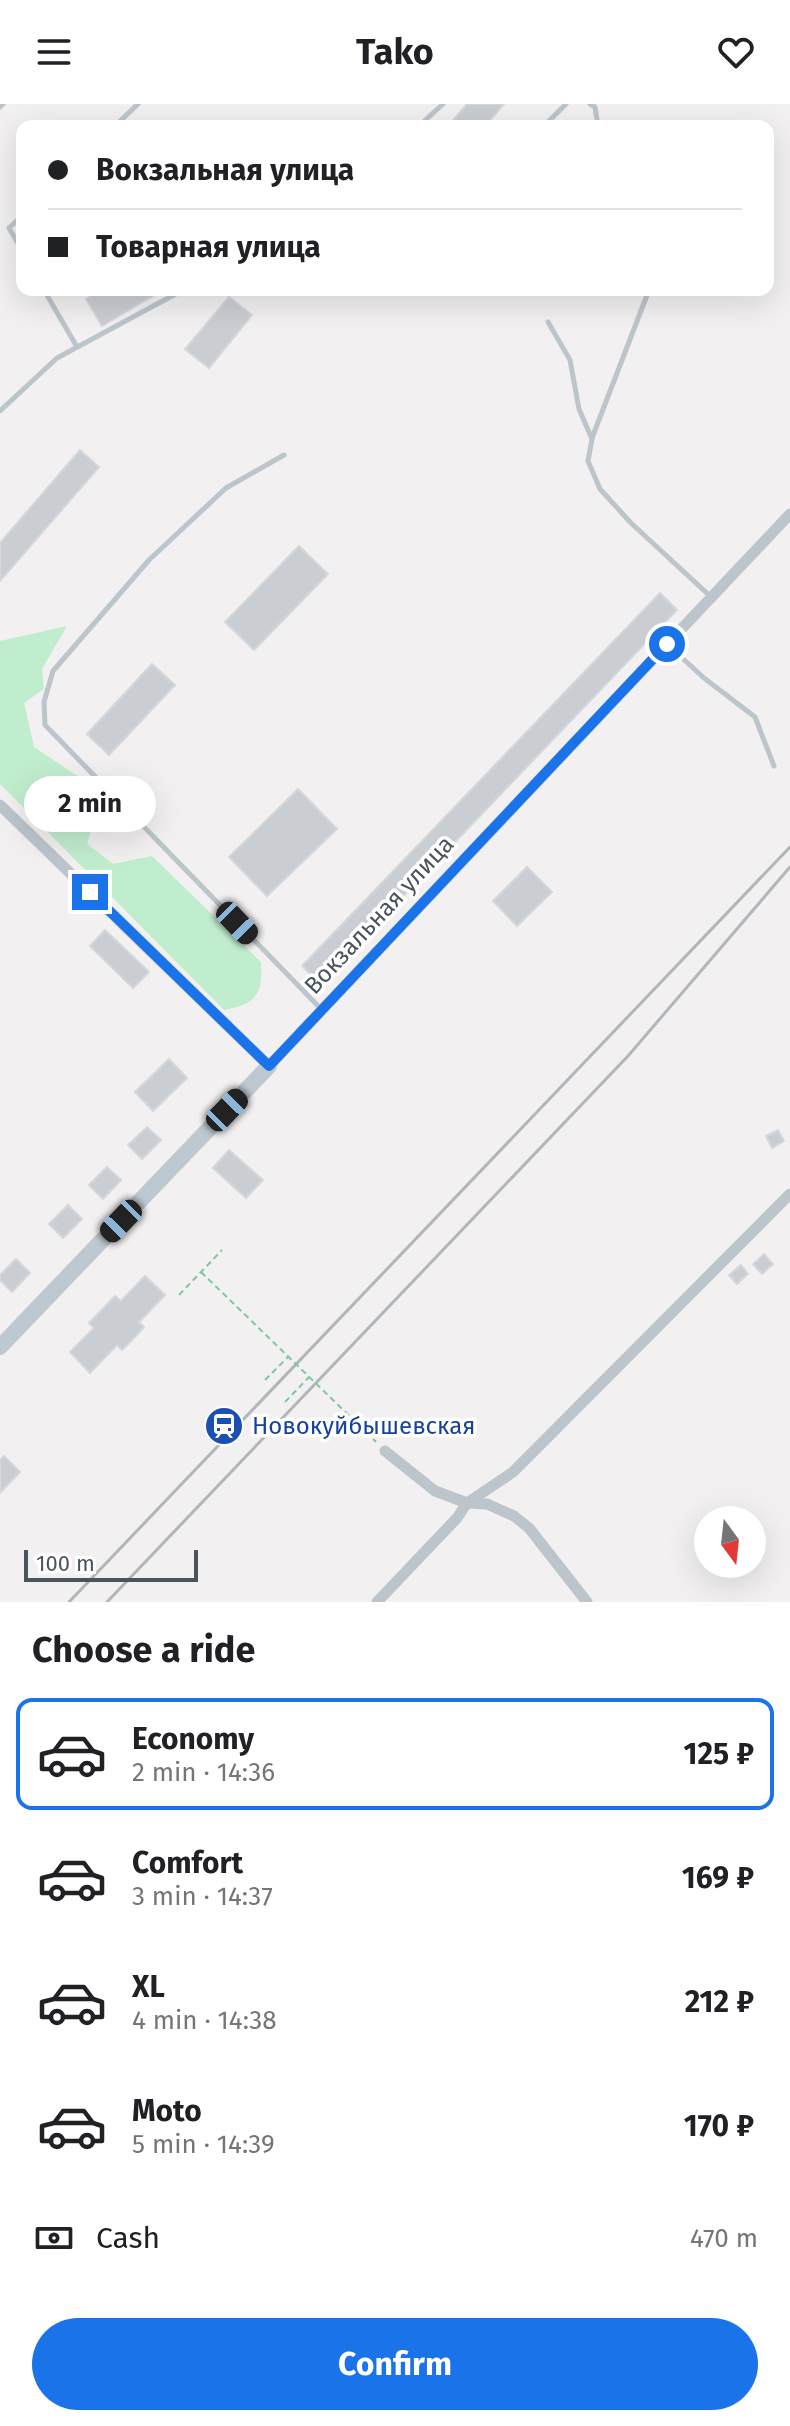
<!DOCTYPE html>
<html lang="en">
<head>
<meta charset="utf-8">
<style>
	:root { --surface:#fff; --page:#f2f2f2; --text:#202124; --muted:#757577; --line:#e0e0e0; --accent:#1a73e8 }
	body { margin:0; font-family:"Fira Sans",sans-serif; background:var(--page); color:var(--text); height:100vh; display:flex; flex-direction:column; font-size:30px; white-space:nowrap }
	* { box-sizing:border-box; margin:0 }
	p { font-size:26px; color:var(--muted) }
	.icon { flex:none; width:44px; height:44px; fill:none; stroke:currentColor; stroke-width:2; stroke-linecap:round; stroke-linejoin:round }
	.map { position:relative; height:1498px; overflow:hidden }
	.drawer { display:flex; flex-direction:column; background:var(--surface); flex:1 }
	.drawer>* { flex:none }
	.guide { position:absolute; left:16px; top:16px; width:758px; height:176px; border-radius:16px; box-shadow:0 8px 32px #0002; display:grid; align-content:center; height:176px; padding:0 32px; background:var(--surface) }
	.needle { width:52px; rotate:165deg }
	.controls { position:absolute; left:694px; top:1402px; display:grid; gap:16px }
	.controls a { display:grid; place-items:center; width:72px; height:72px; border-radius:50%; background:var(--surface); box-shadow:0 8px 32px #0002; font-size:40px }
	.scale { position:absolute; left:24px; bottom:20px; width:174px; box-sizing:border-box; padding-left:8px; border:4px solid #49545c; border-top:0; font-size:22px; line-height:28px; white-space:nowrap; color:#49545c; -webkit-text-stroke:6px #fff; paint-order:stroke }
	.end { position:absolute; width:36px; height:36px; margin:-18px; border:10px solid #1a73e8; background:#fff; box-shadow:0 0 0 4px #fff }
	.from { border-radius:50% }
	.bubble { position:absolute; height:56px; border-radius:28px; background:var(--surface); box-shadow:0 8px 32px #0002; font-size:26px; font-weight:700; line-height:56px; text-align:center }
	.car { position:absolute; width:24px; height:48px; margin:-24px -12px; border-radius:10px; box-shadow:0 0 6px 2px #0007; background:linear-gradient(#222 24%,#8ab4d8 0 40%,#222 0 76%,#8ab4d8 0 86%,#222 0) }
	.guide b { display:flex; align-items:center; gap:28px; height:76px; font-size:30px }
	.guide b+b { border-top:2px solid var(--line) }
	.guide i { width:20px; height:20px; background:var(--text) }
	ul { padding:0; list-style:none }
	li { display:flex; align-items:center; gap:24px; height:112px; margin:0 16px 12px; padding:0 16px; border:4px solid transparent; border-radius:16px }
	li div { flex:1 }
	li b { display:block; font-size:30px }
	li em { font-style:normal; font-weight:700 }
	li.on { border-color:var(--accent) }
	li>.icon { width:72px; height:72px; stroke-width:1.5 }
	h2 { padding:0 32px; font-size:36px; line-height:96px }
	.pay { display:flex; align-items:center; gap:20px; height:88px; padding:0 32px; font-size:30px }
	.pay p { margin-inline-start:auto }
	.button { display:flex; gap:16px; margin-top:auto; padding:16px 32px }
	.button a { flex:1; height:92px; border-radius:48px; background:var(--accent); color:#fff; font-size:32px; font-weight:700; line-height:92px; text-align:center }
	header { display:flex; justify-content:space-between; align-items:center; height:104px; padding:0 32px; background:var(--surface); font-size:36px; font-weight:700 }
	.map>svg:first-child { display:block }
	.green { fill:#c1edcf }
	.building { fill:#cacdd2; stroke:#d4d7db; stroke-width:2 }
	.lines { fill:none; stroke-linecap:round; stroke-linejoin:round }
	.path { stroke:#7bc99d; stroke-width:2; stroke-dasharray:6 4; stroke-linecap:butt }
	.lane { stroke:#bcc5cc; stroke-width:5 }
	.street { stroke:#bcc5cc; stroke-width:11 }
	.secondary { stroke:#bdc8d0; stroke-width:16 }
	.rail { stroke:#b2b6ba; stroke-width:3 }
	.path-bridge { stroke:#7bc99d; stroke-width:2; stroke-dasharray:6 4; stroke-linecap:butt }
	.route { stroke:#1a73e8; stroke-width:10 }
	.labels { text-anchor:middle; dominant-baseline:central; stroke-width:7; stroke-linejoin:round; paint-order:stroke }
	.street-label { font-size:24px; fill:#49545c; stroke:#fff }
	.transit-label { font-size:24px; fill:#164399; stroke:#fff; text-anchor:start }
</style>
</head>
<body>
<header><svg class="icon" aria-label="menu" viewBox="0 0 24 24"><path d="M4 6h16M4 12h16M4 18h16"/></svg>Tako<svg class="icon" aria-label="heart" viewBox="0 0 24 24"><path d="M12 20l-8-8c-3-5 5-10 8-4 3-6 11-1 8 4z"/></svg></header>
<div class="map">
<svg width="790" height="1498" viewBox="0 0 790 1498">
	<rect width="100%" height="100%" fill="#f2f0f0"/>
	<!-- green -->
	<path class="green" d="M67,522L42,565L44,585L24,599L34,643L103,689L87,740L113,760L152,752L261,858C263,890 257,900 224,906L0,680V537Z"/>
	<!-- building -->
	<g class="building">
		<polygon points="467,0 504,0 485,22 448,22"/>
		<polygon points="101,186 163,186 102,222 86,195"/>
		<polygon points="229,193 252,211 209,264 185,245"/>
		<polygon points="80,346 99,363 0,477 0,439"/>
		<polygon points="299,442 328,470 254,546 225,518"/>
		<polygon points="660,489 677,506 320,879 302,862"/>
		<polygon points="152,560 175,581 109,651 87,630"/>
		<polygon points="298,685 337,725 267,792 229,753"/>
		<polygon points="527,763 552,788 517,822 493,797"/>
		<polygon points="105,826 149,868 133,884 90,842"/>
		<polygon points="169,955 187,974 153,1007 135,988"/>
		<polygon points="147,1023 161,1036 142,1055 128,1041"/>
		<polygon points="778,1026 784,1037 772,1044 766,1032"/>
		<polygon points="229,1046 263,1076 246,1094 213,1064"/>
		<polygon points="107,1063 121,1076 103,1095 89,1081"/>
		<polygon points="68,1101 82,1115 63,1134 49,1120"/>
		<polygon points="764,1150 773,1160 762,1170 753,1160"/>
		<polygon points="16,1155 30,1169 12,1188 0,1176 0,1171"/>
		<polygon points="741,1161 748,1170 737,1180 729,1171"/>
		<polygon points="145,1172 165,1191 139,1218 144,1223 133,1235 122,1246 117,1241 90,1269 70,1248 94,1224 89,1219 115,1192 121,1197"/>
		<polygon points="4,1352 20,1368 0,1389 0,1356"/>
	</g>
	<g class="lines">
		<!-- path -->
		<g class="path">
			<polyline points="179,1191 222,1146"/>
			<polyline points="265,1276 288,1253"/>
			<polyline points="285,1298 309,1273"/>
			<polyline points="366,1328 376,1338"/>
		</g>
		<!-- lane -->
		<g class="lane">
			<polyline points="590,0 595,3 598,22"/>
			<polyline points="0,3 3,0"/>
			<polyline points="115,22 138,0"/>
			<polyline points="419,22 443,0"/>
			<polyline points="544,22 566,0"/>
			<polyline points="22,112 9,124 22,146"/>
			<polyline points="44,186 77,243"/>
			<polyline points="418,186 421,186"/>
			<polyline points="548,218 570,256 579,305 592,335 588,357 600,385 631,419 710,492"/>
			<polyline points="0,307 57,254 183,186"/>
			<polyline points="592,334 649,186"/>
			<polyline points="284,351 226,384 149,456 53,567 44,598 45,621 322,906"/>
			<polyline points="667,540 704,574 755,613 774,662"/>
		</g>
		<!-- street -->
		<g class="street">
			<polyline points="0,701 269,962 790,410"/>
			<polyline points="385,1347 435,1387 467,1399 487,1400 514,1412 529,1424 587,1498"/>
			<polyline points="377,1498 457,1414 467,1399 513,1368 790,1090"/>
		</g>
		<!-- secondary -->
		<polyline class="secondary" points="0,1243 269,962"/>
		<!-- rail -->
		<g class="rail">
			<polyline points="69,1498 790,743"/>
			<polyline points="107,1498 628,952 790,763"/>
		</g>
		<!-- path-bridge -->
		<polyline class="path-bridge" points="201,1168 366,1328"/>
	</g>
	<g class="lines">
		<!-- route -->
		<polyline class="route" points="90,788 269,962 667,540"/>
	</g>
	<!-- icons -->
	<defs>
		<g id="station-disc" transform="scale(2)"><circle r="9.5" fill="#1a4fb4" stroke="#fff"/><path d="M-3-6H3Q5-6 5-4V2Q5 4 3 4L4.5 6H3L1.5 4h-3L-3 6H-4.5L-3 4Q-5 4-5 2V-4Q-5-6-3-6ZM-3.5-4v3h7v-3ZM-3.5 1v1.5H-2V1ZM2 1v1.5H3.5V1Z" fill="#fff"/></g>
	</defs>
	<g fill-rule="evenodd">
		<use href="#station-disc" x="224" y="1322"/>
	</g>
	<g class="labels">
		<!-- street labels -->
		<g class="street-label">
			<text transform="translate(379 811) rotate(-47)">Вокзальная улица</text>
		</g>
		<!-- transit labels -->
		<g class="transit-label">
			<text x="252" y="1322">Новокуйбышевская</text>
		</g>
	</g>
</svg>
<div class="controls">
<a><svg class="needle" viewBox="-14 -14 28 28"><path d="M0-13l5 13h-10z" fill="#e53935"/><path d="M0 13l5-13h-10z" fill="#757577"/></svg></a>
</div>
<div class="scale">100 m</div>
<i class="end from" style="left:667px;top:540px"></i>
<i class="end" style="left:90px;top:788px"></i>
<div class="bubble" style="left:24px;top:672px;width:132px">2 min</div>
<i class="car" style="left:237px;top:819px;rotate:136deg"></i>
<i class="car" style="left:227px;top:1006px;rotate:44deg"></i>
<i class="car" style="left:121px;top:1117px;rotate:224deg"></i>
<div class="guide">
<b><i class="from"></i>Вокзальная улица</b>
<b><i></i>Товарная улица</b>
</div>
</div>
<section class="drawer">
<h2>Choose a ride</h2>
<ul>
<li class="on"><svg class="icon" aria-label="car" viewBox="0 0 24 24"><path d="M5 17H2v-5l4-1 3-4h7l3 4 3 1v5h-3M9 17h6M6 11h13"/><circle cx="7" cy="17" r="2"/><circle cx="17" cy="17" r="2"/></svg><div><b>Economy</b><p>2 min · 14:36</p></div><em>125 ₽</em></li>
<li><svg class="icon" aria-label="car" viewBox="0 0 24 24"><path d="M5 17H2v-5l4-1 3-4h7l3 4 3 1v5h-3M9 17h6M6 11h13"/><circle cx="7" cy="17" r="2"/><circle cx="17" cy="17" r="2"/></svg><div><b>Comfort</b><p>3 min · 14:37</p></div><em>169 ₽</em></li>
<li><svg class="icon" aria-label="car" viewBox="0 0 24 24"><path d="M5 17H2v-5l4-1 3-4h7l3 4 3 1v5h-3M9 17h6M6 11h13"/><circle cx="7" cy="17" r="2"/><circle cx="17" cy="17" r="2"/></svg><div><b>XL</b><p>4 min · 14:38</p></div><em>212 ₽</em></li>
<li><svg class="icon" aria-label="car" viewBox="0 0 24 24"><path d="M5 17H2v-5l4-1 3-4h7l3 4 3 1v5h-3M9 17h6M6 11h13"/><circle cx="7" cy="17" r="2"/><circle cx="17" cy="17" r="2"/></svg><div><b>Moto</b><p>5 min · 14:39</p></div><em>170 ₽</em></li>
</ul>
<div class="pay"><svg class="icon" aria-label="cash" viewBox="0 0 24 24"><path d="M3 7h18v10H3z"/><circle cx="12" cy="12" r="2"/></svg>Cash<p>470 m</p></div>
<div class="button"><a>Confirm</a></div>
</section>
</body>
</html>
